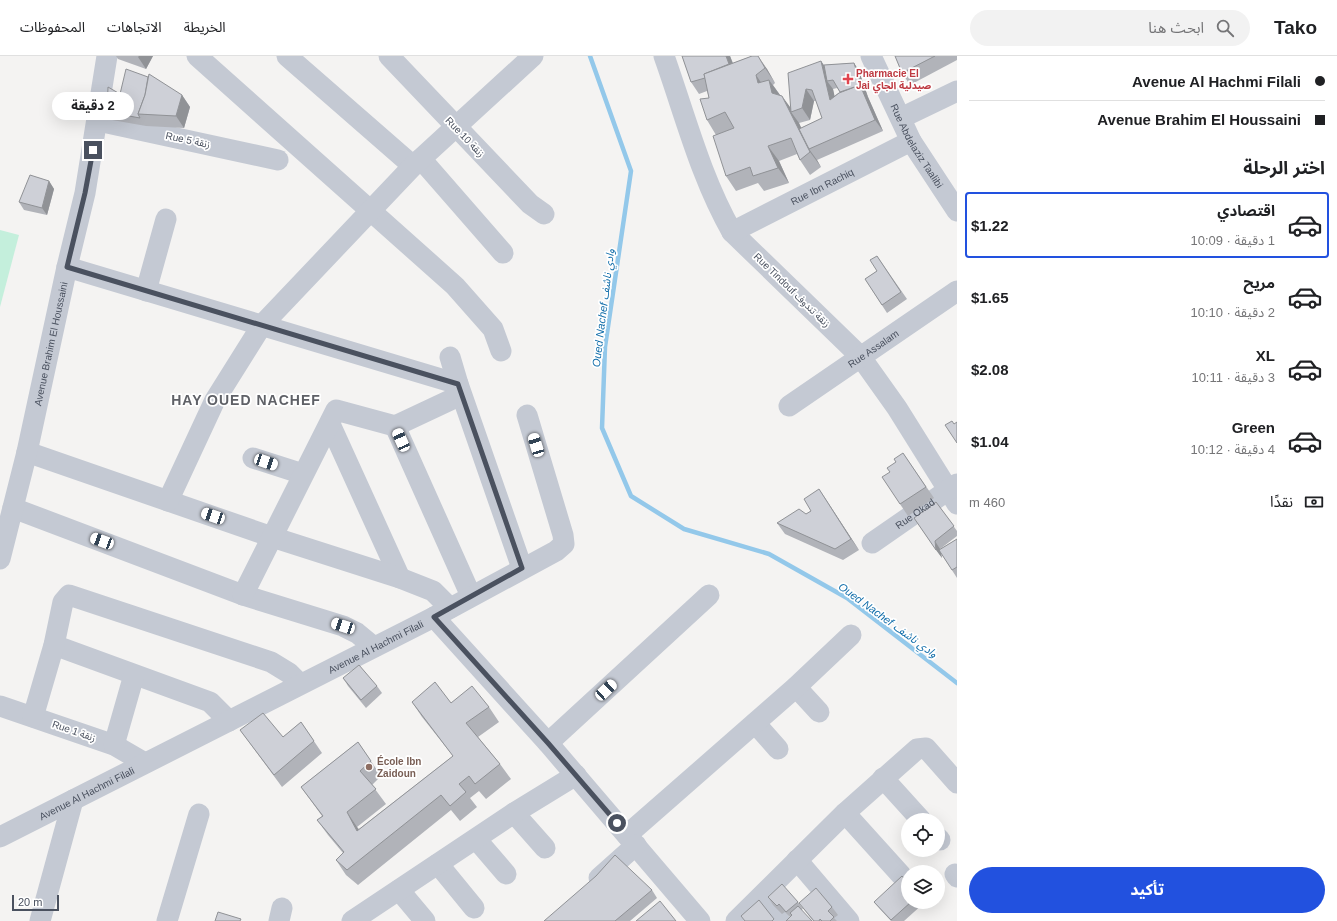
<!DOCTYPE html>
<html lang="ar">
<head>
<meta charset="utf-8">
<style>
	:root { --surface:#fff; --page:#f2f2f2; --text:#202124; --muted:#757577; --line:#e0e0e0; --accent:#2251df }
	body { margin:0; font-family:Arial,"Noto Sans Arabic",sans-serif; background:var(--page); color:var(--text); direction:rtl; height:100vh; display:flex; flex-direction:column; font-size:15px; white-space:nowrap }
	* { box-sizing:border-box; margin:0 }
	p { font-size:13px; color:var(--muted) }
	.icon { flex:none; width:22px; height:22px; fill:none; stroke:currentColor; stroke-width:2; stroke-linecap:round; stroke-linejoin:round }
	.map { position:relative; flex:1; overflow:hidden; direction:ltr }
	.drawer { display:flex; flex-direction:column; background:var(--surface); width:380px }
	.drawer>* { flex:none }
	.top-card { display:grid; align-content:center; height:88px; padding:0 12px; background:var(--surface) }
	.controls { position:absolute; left:901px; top:757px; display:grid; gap:8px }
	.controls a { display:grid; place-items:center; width:44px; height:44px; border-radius:50%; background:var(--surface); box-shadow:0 4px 16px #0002; font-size:20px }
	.scale { position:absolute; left:12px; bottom:10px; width:47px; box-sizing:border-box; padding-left:4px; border:2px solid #4a515f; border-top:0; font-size:11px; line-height:14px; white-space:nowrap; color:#4a515f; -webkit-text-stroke:3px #fff; paint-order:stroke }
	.end { position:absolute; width:18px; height:18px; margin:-9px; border:5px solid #4a515f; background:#fff; box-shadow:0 0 0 2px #fff }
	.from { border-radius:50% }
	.bubble { position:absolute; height:28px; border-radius:14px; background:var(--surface); box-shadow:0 4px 16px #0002; font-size:13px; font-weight:700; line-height:28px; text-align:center; direction:rtl }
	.car { position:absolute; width:12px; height:24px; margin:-12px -6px; border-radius:5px; box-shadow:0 0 3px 1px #0007; background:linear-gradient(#fff 24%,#345 0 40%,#fff 0 76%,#345 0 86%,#fff 0) }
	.top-card b { display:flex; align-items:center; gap:14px; height:38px; font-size:15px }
	.top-card b+b { border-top:1px solid var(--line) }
	.top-card i { width:10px; height:10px; background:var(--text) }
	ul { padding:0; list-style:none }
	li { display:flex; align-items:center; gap:12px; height:66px; margin:0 8px 6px; padding:0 4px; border:2px solid transparent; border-radius:4px }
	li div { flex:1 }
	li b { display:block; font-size:15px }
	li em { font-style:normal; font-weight:700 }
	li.selected { border-color:var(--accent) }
	li>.icon { width:36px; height:36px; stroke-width:1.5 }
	h2 { padding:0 12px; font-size:18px; line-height:48px }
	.pay { display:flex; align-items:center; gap:10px; height:44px; padding:0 12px; font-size:15px }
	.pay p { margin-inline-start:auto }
	.action { display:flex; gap:8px; margin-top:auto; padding:8px 12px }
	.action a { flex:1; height:46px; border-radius:24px; background:var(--accent); color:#fff; font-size:16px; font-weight:700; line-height:46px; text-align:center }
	header { display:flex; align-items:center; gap:24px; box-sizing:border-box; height:56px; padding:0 20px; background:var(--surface); border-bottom:1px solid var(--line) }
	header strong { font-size:19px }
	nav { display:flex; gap:22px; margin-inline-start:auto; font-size:14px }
	.search { width:280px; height:36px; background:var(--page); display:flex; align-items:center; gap:10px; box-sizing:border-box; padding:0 14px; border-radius:22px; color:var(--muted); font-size:15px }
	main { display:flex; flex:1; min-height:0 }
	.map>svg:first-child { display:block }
	.green { fill:#c4efdc }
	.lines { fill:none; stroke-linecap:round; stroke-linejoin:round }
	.stream { stroke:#93c8ea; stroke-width:4.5 }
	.minor { stroke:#c4c9d3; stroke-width:21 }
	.wall { fill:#b1b3b9; fill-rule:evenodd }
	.shaded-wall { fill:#909296 }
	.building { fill:#ced0d7; stroke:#909296 }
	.route { stroke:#4a515f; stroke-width:5 }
	.health-dot { fill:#e0444e; stroke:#fff; stroke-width:1.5 }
	.education-dot { fill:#8d6e63; stroke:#fff; stroke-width:1.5 }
	.labels { text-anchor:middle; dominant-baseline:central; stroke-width:3.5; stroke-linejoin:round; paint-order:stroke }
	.health-label { font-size:10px; font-weight:bold; fill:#be3a42; stroke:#fff; text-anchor:start }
	.street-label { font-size:10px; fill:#4a515f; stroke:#fff }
	.education-label { font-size:10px; font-weight:bold; fill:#785e54; stroke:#fff; text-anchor:start }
	.water-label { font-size:11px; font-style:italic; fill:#126eaa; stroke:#fff }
	.district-label { font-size:14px; font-weight:bold; letter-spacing:1px; fill:#5f6167; stroke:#fff }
</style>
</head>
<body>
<header>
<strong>Tako</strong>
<div class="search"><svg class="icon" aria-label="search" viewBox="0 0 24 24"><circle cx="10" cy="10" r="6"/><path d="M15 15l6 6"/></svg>ابحث هنا</div>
<nav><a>الخريطة</a><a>الاتجاهات</a><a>المحفوظات</a></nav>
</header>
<main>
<section class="drawer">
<div class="top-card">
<b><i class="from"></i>Avenue Al Hachmi Filali</b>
<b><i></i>Avenue Brahim El Houssaini</b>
</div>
<h2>اختر الرحلة</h2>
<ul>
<li class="selected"><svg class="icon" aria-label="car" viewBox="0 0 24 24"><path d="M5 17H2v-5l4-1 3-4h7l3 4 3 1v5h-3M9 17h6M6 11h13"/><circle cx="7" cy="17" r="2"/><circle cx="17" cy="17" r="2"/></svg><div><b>اقتصادي</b><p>1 دقيقة · 10:09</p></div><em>$1.22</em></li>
<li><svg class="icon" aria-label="car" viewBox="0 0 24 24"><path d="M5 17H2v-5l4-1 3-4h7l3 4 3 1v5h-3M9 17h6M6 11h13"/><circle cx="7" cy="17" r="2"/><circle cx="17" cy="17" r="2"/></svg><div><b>مريح</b><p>2 دقيقة · 10:10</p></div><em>$1.65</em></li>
<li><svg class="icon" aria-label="car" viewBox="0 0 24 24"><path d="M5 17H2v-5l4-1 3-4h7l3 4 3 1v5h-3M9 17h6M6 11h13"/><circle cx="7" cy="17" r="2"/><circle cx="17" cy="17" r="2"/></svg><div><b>XL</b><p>3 دقيقة · 10:11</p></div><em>$2.08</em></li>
<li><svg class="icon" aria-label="car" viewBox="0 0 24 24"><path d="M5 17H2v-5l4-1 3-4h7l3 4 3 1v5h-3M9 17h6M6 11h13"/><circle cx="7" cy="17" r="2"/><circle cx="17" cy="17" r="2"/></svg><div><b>Green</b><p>4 دقيقة · 10:12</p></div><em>$1.04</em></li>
</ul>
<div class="pay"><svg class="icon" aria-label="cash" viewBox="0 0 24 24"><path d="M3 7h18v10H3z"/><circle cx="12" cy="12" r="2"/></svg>نقدًا<p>460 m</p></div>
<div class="action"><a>تأكيد</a></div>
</section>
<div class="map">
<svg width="957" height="865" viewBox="0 0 957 865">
	<rect width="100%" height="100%" fill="#f4f3f2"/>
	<!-- green -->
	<polygon class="green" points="0,174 19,179 0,251"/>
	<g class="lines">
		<!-- stream -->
		<polyline class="stream" points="590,0 631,115 605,291 602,372 631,440 684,473 769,498 847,542 957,627"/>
		<!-- minor -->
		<g class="minor">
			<polyline points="197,0 455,230 493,273 501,295"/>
			<polyline points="287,0 413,110"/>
			<polyline points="389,0 530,148 544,158"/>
			<path d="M664,0C685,59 701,122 732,176L860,300L897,352L957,448"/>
			<path id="s1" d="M871,0L911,85L957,155"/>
			<polyline points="901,62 957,35"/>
			<polyline points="98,65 278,104"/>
			<polyline points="421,103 503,197"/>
			<path id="s2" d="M732,176L911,85"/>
			<polyline points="67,211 458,328"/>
			<polyline points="146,235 166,163"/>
			<polyline points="450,301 458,328 522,512"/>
			<path id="s3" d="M789,350L957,235"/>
			<polyline points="330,368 400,522"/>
			<polyline points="395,370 471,540"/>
			<polyline points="27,396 272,481 400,522 433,535 450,552"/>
			<polyline points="253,402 303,418"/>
			<polyline points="168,445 215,344 262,269 413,110 533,0"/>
			<polyline points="13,452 243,539 343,570 357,577 374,591"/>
			<path id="s4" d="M872,487L957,428"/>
			<path id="s5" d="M0,503L27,396L67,211L85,137L107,0"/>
			<polyline points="243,539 336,354 395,370 461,339"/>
			<polyline points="434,561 548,687 700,865"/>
			<polyline points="54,589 210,646 229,665"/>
			<polyline points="796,631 819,656"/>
			<polyline points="0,650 114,689 145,707"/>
			<polyline points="33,661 54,589 63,546 69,539 271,606 289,617 300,628"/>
			<polyline points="755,667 778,693"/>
			<polyline points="548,687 709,539"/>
			<polyline points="114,689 134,619"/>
			<polyline points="883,722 921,764"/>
			<polyline points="514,757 545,792"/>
			<polyline points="845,757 901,819"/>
			<polyline points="627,779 796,631 851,579"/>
			<path id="s6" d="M0,781L434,561L556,495L564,488L563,479L527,359"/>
			<polyline points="938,782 940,784"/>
			<polyline points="476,783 506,818"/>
			<polyline points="797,804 849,865"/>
			<polyline points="438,808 474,852"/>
			<polyline points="955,818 957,821"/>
			<polyline points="599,822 636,789"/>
			<polyline points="399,834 425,865"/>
			<polyline points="761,841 780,865"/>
			<polyline points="40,865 73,744"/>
			<polyline points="167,865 199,758"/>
			<polyline points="279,865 282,852"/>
			<polyline points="352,865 514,757 576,719"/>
			<polyline points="736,865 845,757 917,693 926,692 957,727"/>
		</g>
	</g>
	<!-- wall -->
	<g class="wall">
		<polygon points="116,0 153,0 146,13 118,3"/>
		<path d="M682,0H730L733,7L752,0L767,13L775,27L773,29L780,39L790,52L821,5L824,9L854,7L859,15L868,41L883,75L817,104L821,111L810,119L800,104L797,98L779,105L789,127L764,135L758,127L736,135L726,120L716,79L707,64L709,42L707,35L699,38L691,26ZM837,32L840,36L834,40L833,33ZM814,45H816L822,62L801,72L799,67L810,64Z"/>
		<polygon points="895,0 957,0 957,4 910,29 902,17"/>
		<polygon points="120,38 182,39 190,51 184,72 146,70 112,64 107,56"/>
		<polygon points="49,125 54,133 47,159 24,154 19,146"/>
		<polygon points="877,200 907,243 887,257 865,223 877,215"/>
		<polygon points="903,397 934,442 908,460 900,448 890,416"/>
		<polygon points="819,433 859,494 843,504 785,478 777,467 806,458 811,455"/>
		<polygon points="936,446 957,475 957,480 940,493 957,483 957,522 941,497 942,502 914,462"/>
		<polygon points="343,622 377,630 382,637 366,652 348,630"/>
		<polygon points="412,646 451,647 489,651 499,666 478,681 500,708 511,723 486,743 479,735 470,742 477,751 460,765 451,754 358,829 346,819 336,804 343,797 328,779 317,764 322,760 301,731 358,686 381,720 372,729 386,748 357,771 359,773 453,700 422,661"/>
		<polygon points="301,666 322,697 282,731 240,674 283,681"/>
		<polygon points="652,834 657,842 630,865 544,865"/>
		<polygon points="768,841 798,846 803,853 790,861 785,856 782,858 773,849"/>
		<polygon points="874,846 924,846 924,847 904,865 891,865 880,853"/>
		<polygon points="799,847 832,851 838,859 834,862 837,865 813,865"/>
	</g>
	<!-- shaded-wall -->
	<g class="shaded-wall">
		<polygon points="139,0 153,0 146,13 138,1"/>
		<polygon points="726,0 730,0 739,25 731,13"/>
		<polygon points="758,0 767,13 775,27 765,12"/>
		<polygon points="821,5 829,17 827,25 833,33 838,55 830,44"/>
		<polygon points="854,7 859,15 868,41 862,33"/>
		<polygon points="756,19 766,34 758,27"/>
		<polygon points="769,24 780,39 772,37"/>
		<polygon points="860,29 868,41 883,75 875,64"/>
		<polygon points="806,33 814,45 810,64 802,52"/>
		<polygon points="182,39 190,51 184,72 176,60"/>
		<polygon points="782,40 793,55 791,56 799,67 811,92 809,93 817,104 821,111 810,96"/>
		<polygon points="768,90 779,105 789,127 778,112"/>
		<polygon points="49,125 54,133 47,159 42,152"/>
		<polygon points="819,433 827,445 859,494 851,483"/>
		<polygon points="935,485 940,493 942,502 936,494"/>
		<polygon points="347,756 357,771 368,790 357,775"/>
	</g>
	<!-- building -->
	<g class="building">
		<polygon points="682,0 726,0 729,8 704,18 705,22 691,26"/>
		<polygon points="752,0 758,0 765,12 756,19 758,27 769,24 772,37 782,40 810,96 800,104 791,82 768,90 778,112 753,120 750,111 726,120 713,80 734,72 725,56 707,64 700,43 709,42 704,18"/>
		<polygon points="895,0 935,0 902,17"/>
		<polygon points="821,5 830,44 839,37 860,29 875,64 809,93 799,73 822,62 812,34 806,33 802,52 791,56 788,17"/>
		<polygon points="854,7 862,33 860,29 840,36 833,24 827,25 824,9"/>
		<polygon points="126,13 148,21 145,39 138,58 140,62 107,56 108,31 120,38"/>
		<polygon points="149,18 182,39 176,60 138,58 145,39"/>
		<polygon points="30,119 49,125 42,152 19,146"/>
		<polygon points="877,200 901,236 882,249 865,223 877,215 870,204"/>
		<polygon points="952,365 954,368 957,366 957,387 945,369"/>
		<polygon points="903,397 926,431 900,448 882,421 890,416 887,412 896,406 894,403"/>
		<polygon points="819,433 851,483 835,493 777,467 799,453 806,458 811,455 804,443"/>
		<polygon points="936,446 954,470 935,485 936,494 914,462"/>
		<polygon points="957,483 957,511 952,514 939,494"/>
		<polygon points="359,609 377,630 361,644 343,622"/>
		<polygon points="435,626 451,647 472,630 489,651 466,667 500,708 475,728 469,720 459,728 466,736 450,750 441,739 347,814 336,804 344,796 317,764 323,760 301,731 358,686 371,705 360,715 376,733 347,756 357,775 453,700 412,646"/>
		<polygon points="263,657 283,681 301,666 314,685 274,719 240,674"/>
		<polygon points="615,799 652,834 615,865 544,865 596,820"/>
		<polygon points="902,820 908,827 908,846 911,846 891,864 874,846"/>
		<polygon points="782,828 798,846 786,856 779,848 777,850 768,841"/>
		<polygon points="816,832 832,851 828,855 834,861 830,865 822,865 820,863 819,865 814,865 799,847"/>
		<polygon points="759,844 774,863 772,865 745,865 741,860"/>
		<polygon points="660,845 676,865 636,865"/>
		<polygon points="798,850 812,865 786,865 792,859 790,857"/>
		<polygon points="218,856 241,863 240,865 215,865"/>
	</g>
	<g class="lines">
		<!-- route -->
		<polyline class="route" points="93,94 85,137 67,211 458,328 522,512 434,561 548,687 617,767"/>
	</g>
	<!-- markers -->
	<path class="health-dot" d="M846 17h4v4h4v4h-4v4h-4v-4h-4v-4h4z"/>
	<circle class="education-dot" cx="369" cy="711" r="4"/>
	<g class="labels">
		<!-- health labels -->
		<g class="health-label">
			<text x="856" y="17">Pharmacie El<tspan x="856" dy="12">Jai صيدلية الجاي</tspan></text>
		</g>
		<!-- street labels -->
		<g class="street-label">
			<text transform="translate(465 81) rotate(46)">Rue 10 زنقة</text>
			<text transform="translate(188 84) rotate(12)">Rue 5 زنقة</text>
			<text stroke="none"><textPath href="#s1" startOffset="101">Rue Abdelaziz Taalibi</textPath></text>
			<text stroke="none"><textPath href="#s2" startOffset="101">Rue Ibn Rachiq</textPath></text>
			<text transform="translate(792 234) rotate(44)">Rue Tindouf زنقة تندوف</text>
			<text stroke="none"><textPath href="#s5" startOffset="221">Avenue Brahim El Houssaini</textPath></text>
			<text stroke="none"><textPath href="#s3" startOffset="102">Rue Assalam</textPath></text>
			<text stroke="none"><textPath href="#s4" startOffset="52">Rue Okad</textPath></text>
			<text stroke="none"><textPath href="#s6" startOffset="421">Avenue Al Hachmi Filali</textPath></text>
			<text transform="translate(74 675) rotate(19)">Rue 1 زنقة</text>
			<text stroke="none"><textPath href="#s6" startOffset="97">Avenue Al Hachmi Filali</textPath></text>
		</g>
		<!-- education labels -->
		<g class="education-label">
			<text x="377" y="705">École Ibn<tspan x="377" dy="12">Zaidoun</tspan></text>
		</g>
		<!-- water labels -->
		<g class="water-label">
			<text transform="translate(603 252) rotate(-83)">Oued Nachef وادي ناشف</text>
			<text transform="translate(888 564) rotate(36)">Oued Nachef وادي ناشف</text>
		</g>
		<!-- district labels -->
		<g class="district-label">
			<text x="246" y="344">HAY OUED NACHEF</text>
		</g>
	</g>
</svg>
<div class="controls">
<a><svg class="icon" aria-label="locate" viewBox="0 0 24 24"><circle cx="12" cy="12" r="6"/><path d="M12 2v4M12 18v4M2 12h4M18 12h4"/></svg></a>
<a><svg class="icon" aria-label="layers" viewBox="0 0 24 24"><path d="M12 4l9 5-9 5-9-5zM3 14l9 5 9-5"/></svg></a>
</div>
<div class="scale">20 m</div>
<i class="end from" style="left:617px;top:767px"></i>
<i class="end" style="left:93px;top:94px"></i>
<div class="bubble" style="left:52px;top:36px;width:82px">2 دقيقة</div>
<i class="car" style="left:401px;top:384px;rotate:336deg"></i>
<i class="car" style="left:536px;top:389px;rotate:343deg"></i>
<i class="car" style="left:266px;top:406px;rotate:109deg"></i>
<i class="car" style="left:213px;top:460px;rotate:289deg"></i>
<i class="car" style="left:102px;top:485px;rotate:290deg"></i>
<i class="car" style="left:343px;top:570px;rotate:288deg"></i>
<i class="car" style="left:606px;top:634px;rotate:47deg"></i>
</div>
</main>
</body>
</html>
